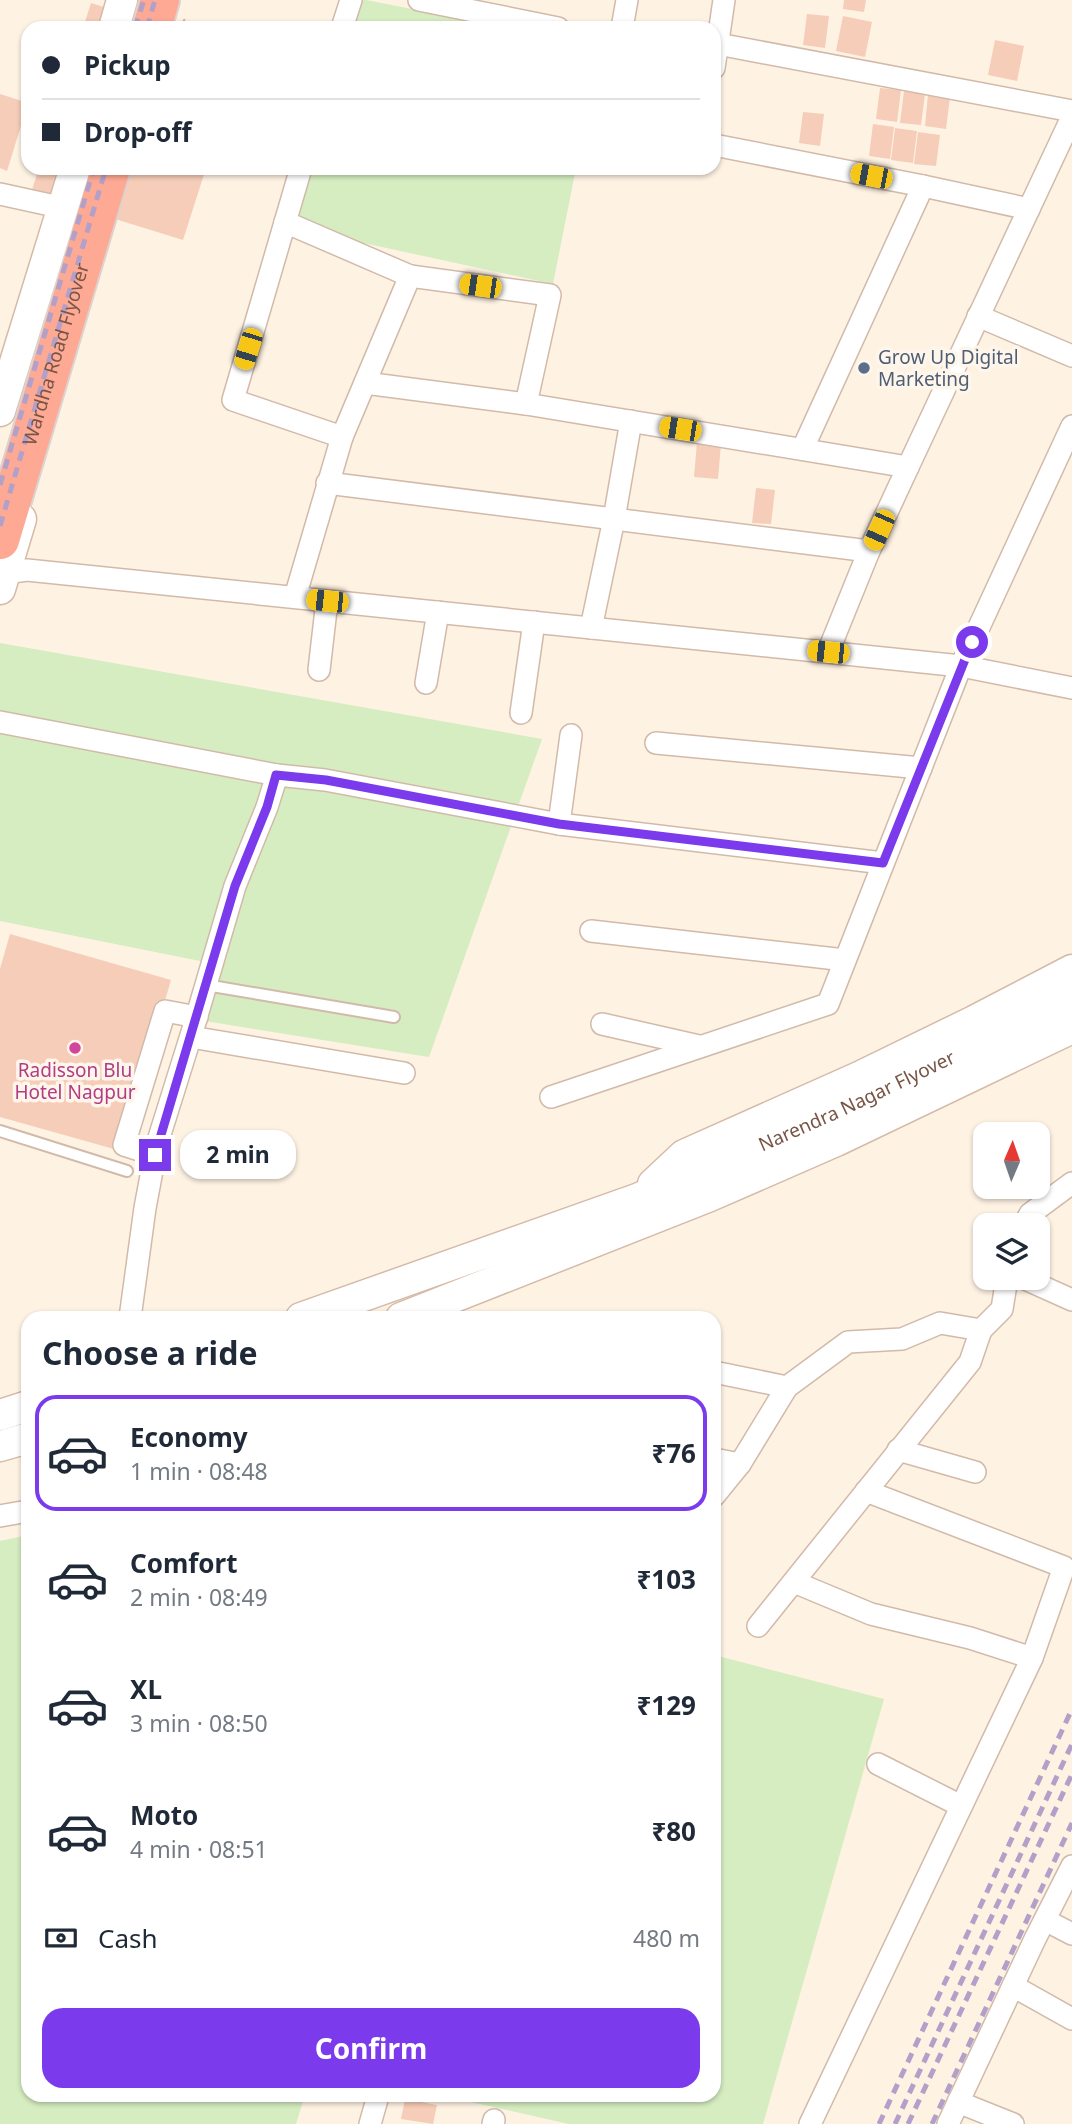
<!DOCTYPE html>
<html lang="en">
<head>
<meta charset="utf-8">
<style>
	:root { --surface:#fff; --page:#f6f6f7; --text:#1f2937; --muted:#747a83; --line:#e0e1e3; --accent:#7c3aed }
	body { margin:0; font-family:"Noto Sans",sans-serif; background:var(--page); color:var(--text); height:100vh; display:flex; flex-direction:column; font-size:26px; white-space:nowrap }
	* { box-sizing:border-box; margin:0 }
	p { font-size:23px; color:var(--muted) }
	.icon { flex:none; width:38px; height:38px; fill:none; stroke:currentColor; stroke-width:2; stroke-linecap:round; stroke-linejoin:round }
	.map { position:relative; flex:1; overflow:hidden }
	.panel { position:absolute; left:21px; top:1311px; width:700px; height:791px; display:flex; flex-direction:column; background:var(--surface); border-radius:21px; box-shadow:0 2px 5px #0004 }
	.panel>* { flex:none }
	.hud { position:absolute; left:21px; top:21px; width:700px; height:154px; border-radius:21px; box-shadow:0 2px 5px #0004; display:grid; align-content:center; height:154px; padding:0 21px; background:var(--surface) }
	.needle { width:46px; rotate:2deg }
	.buttons { position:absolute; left:973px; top:1122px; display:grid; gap:14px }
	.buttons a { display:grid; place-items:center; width:77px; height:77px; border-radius:14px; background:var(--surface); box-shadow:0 2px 5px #0004; font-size:35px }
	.end { position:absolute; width:32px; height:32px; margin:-16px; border:9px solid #7c3aed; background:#fff; box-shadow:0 0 0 4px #fff }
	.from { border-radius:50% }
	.bubble { position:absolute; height:49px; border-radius:21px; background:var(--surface); box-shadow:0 2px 5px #0004; font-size:23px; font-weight:700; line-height:49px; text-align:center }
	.car { position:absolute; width:21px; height:42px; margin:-21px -10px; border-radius:9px; box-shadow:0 0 5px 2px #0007; background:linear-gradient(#f5c518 24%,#345 0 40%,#f5c518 0 76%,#345 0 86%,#f5c518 0) }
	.hud b { display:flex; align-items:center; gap:24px; height:66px; font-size:26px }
	.hud b+b { border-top:2px solid var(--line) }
	.hud i { width:18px; height:18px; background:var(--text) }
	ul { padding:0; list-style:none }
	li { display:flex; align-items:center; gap:21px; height:116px; margin:0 14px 10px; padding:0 7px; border:4px solid transparent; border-radius:21px }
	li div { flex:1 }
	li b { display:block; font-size:26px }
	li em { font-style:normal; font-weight:700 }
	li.on { border-color:var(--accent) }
	li>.icon { width:63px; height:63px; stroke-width:1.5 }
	h2 { padding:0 21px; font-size:32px; line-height:84px }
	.pay { display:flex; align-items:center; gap:18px; height:77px; padding:0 21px; font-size:26px }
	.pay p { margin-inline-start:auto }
	.cta { display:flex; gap:14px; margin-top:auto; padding:14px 21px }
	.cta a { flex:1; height:80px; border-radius:21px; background:var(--accent); color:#fff; font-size:28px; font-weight:700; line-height:80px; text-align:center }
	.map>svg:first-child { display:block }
	.green { fill:#d5edc0 }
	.building { fill:#f6cdb8 }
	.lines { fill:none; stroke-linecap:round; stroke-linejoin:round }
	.lane-casing { stroke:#d2baaa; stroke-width:14 }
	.street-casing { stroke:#d2baaa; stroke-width:24 }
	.secondary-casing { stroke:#d6baa8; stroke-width:33 }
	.highway-casing { stroke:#dcd3cf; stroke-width:42 }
	.path { stroke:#dbb09b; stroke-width:3.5; stroke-dasharray:2 5; stroke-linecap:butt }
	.lane { stroke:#fff; stroke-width:10 }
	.street { stroke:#fff; stroke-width:21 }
	.secondary { stroke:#fff; stroke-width:30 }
	.highway { stroke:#fea994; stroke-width:38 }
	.rail { stroke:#b3a0c9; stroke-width:5; stroke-dasharray:10 7; stroke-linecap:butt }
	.route { stroke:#7c3aed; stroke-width:9 }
	.service-dot { fill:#5c6f8a; stroke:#fff6eb; stroke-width:2.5 }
	.hotel-dot { fill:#d1479c; stroke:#fff6eb; stroke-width:2.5 }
	.labels { text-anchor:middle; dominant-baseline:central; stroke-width:7; stroke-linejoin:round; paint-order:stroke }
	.street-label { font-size:19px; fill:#785546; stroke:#fff6eb }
	.service-label { font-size:19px; fill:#4e5e75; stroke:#fff6eb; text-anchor:start }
	.hotel-label { font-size:19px; fill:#b23c85; stroke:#fff6eb }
</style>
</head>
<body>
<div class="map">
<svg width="1072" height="2124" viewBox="0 0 1072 2124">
	<rect width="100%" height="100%" fill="#fef2e3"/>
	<!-- green -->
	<g class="green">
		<polygon points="361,0 366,0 509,28 352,28"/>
		<polygon points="311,168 576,168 553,284 294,228"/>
		<polygon points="0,643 542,739 429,1057 205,1021 210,963 0,921"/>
		<polygon points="28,1535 28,2095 305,2095 296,2124 0,2124 0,1541"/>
		<polygon points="714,1655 884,1699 763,2124 569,2124 440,2095 714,2095"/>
	</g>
	<!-- building -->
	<g class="building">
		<polygon points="844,0 866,0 864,12 843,9"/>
		<polygon points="91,3 168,27 167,28 83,28"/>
		<polygon points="807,14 829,16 825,48 803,45"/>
		<polygon points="843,16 872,22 865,57 836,51"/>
		<polygon points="995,40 1024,46 1017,81 988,75"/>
		<polygon points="880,88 901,90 897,122 876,119"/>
		<polygon points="904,91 925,94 921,125 900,123"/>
		<polygon points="0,94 28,103 7,171 0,168"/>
		<polygon points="928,94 950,97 946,129 925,126"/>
		<polygon points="803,112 824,114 820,146 799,143"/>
		<polygon points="873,124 894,127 890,159 869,156"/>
		<polygon points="895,128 917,131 913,163 891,160"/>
		<polygon points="918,132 940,135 936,166 914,164"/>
		<polygon points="39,168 206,168 183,240 31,193"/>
		<polygon points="697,442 721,444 718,479 694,477"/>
		<polygon points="756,488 775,490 771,524 752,523"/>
		<polygon points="10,934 171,980 121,1151 0,1117 0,969"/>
		<polygon points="405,2099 437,2105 433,2124 401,2119"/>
	</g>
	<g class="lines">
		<!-- lane casing -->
		<g class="lane-casing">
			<g id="lane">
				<polyline points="206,985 394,1017"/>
				<polyline points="0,1131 127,1171"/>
			</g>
		</g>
		<!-- street casing -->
		<g class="street-casing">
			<g id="street">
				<polyline points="419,0 558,28"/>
				<polyline points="342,28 351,0"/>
				<polyline points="622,28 627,0"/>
				<polyline points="718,44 1072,111"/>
				<polyline points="714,68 724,0"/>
				<polyline points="714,145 923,186 1029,209"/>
				<polyline points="301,168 233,400 342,437 410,276 550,295 526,404 908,467 869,551 828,652"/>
				<polyline points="0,194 64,208"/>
				<polyline points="285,222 410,276"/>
				<polyline points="978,316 1072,356"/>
				<polyline points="365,383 526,404"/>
				<polyline points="803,448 923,186"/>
				<polyline points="908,467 1072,117"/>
				<polyline points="327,483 869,551"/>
				<polyline points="5,573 27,570 961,666 1072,426"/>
				<polyline points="295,597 342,437"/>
				<polyline points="591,628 614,519 631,421"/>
				<polyline points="319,670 327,601"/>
				<polyline points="426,683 438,612"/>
				<polyline points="521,713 534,622"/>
				<polyline points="0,722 277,775 325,780 559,824"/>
				<polyline points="571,735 559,824 883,863"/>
				<polyline points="656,743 921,768"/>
				<polyline points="591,931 845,960"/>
				<polyline points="602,1024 699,1046"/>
				<polyline points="191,1037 404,1073"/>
				<polyline points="551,1097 828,1004 961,666 1072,688"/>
				<polyline points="155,1155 124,1145 165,1011 197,1017"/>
				<polyline points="1024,1225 1030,1214 1072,1183"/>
				<polyline points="1023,1278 1072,1300"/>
				<polyline points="130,1318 145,1208 157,1144 193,1029 235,886 267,807 277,775"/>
				<polyline points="714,1372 787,1387 740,1464 714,1496"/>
				<polyline points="787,1387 848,1342 902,1339 940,1323 981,1330 1002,1309 1007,1278"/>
				<polyline points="898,1450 975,1472"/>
				<polyline points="714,1459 740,1464"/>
				<polyline points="0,1516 28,1511"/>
				<polyline points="794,1582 871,1614 970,1638 1032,1658 1064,1567 866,1491"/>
				<polyline points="758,1626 970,1362 981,1330"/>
				<polyline points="878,1764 961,1806"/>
				<polyline points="1045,1920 1072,1934"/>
				<polyline points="1013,1986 1072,2019"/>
				<polyline points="958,2102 1013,2124"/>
				<polyline points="370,2124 378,2096"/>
				<polyline points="493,2124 494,2120"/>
				<polyline points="810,2124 1032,1658"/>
				<polyline points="948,2124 1035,1939 1072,1866"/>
			</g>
		</g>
		<!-- secondary casing -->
		<g class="secondary-casing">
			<g id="secondary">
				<polyline points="114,28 122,0"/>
				<polyline points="0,411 75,168"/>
				<polyline points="0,589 21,519"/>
				<polyline points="653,1184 684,1155 859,1077 974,1021 1072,970"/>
				<path id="s1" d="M301,1318L637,1199L838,1111L1072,999"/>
				<polyline points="401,1318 710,1196 836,1141 1072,1028"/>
				<polyline points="0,1415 28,1406"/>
				<polyline points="0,1446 28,1438"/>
			</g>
		</g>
		<!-- highway casing -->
		<g class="highway-casing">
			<g id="highway">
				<polyline points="152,28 160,0"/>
				<path id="s2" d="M0,540L111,168"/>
			</g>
		</g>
		<!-- path -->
		<polyline class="path" points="183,20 187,23 186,28"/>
		<!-- lane -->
		<use href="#lane" class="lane"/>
		<!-- street -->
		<use href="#street" class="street"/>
		<!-- secondary -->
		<use href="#secondary" class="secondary"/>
		<!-- highway -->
		<use href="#highway" class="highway"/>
		<!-- rail -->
		<g class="rail">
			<polyline points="135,28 144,0"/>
			<polyline points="147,28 155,0"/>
			<polyline points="0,485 94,168"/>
			<polyline points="0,526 106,168"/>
			<polyline points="879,2124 1072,1709"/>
			<polyline points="895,2124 1072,1744"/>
			<polyline points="908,2124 1072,1774"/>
			<polyline points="932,2124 1072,1823"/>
		</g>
	</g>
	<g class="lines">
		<!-- route -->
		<polyline class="route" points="155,1155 235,886 267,807 276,775 326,780 559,824 883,863 972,642"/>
	</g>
	<!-- markers -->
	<circle class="service-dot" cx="864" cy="368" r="7"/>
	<circle class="hotel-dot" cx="75" cy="1048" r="7"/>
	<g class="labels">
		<!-- street labels -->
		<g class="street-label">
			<text stroke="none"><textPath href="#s2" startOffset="194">Wardha Road Flyover</textPath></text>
			<text stroke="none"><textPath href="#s1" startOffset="597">Narendra Nagar Flyover</textPath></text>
		</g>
		<!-- service labels -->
		<g class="service-label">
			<text x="878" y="357">Grow Up Digital<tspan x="878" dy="22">Marketing</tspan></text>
		</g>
		<!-- hotel labels -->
		<g class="hotel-label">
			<text x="75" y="1070">Radisson Blu<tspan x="75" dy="22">Hotel Nagpur</tspan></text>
		</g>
	</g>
</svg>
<div class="buttons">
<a><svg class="needle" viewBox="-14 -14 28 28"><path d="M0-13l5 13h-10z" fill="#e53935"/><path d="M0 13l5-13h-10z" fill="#747a83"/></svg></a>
<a><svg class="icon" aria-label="layers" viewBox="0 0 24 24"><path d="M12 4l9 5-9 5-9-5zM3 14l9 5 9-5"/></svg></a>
</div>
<i class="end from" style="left:972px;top:642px"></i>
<i class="end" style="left:155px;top:1155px"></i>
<div class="bubble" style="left:180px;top:1130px;width:116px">2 min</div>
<i class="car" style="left:871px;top:176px;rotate:281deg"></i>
<i class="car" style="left:480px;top:286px;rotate:278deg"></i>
<i class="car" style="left:248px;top:349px;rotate:197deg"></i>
<i class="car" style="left:680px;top:429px;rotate:279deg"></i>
<i class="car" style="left:879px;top:530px;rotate:204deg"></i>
<i class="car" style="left:327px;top:601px;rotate:276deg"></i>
<i class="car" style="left:828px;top:652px;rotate:276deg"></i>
<div class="hud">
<b><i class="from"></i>Pickup</b>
<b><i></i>Drop-off</b>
</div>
<section class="panel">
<h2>Choose a ride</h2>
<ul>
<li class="on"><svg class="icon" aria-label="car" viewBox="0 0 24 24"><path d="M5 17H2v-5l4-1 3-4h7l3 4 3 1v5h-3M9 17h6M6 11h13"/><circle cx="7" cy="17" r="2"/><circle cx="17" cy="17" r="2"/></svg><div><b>Economy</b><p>1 min · 08:48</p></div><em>₹76</em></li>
<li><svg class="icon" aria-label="car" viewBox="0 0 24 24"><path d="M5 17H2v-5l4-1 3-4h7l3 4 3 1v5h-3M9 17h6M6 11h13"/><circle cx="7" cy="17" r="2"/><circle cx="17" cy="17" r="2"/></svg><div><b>Comfort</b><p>2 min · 08:49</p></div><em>₹103</em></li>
<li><svg class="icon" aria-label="car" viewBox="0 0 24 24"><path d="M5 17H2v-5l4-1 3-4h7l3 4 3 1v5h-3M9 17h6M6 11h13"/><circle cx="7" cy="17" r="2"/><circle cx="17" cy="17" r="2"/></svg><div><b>XL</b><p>3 min · 08:50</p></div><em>₹129</em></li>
<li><svg class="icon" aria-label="car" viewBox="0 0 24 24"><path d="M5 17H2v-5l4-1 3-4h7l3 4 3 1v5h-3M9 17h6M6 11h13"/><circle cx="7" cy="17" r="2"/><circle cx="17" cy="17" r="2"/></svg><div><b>Moto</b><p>4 min · 08:51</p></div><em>₹80</em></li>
</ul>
<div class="pay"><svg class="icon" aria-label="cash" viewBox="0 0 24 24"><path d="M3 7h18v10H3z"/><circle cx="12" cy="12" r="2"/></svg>Cash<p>480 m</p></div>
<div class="cta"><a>Confirm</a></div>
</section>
</div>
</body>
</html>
